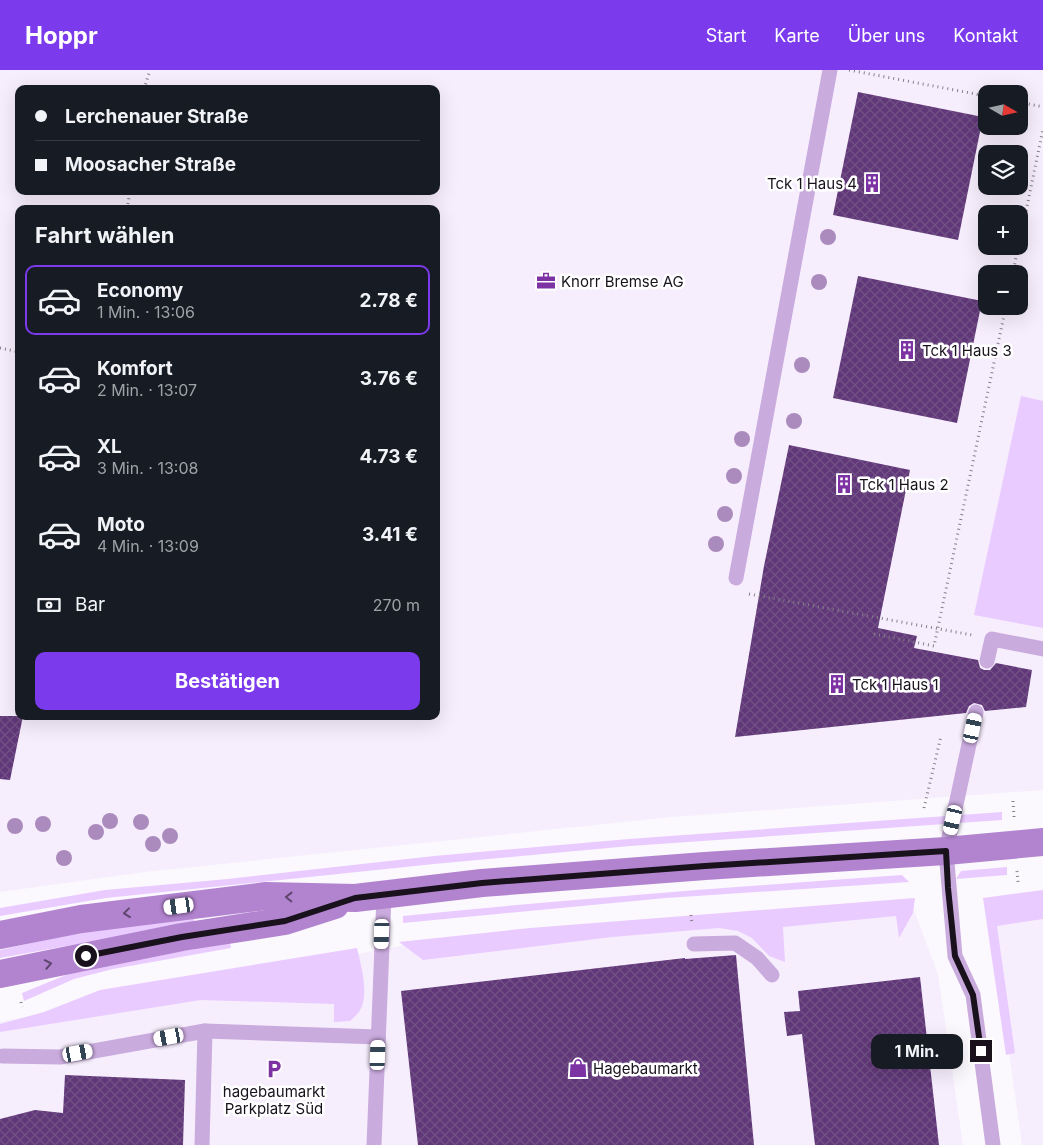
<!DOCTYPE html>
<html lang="de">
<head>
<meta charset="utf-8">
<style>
	:root { --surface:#171b24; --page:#242831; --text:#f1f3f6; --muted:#9ea1a6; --line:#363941; --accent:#7c3aed }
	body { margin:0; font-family:Inter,sans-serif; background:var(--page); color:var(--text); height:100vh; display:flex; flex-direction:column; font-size:19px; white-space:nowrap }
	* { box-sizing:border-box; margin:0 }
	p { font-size:16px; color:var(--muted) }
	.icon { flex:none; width:28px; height:28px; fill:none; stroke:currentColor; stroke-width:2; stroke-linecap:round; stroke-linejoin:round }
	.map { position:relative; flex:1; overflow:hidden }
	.drawer { position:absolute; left:15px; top:135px; width:425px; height:515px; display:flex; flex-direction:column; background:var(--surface); border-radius:10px; box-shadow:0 5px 20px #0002 }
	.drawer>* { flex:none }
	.top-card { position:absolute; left:15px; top:15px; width:425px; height:110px; border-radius:10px; box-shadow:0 5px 20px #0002; display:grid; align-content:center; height:110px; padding:0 20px; background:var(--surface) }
	.needle { width:32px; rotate:99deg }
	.tools { position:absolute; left:978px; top:15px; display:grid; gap:10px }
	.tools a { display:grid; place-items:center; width:50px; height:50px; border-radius:10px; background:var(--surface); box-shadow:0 5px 20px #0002; font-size:25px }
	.end { position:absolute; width:22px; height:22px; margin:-11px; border:6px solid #19121d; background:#fff; box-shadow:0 0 0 2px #fff }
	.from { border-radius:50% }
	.bubble { position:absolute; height:35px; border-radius:10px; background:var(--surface); box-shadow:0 5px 20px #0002; font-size:16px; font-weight:700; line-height:35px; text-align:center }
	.car { position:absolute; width:15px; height:30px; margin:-15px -8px; border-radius:6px; box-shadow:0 0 4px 1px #0007; background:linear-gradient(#fff 24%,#345 0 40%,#fff 0 76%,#345 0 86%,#fff 0) }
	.top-card b { display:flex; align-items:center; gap:18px; height:48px; font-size:19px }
	.top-card b+b { border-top:1px solid var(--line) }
	.top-card i { width:12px; height:12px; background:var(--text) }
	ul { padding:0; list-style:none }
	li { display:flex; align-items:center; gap:15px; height:70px; margin:0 10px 8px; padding:0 10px; border:2px solid transparent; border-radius:10px }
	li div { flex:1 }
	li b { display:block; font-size:19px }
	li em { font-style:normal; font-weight:700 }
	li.on { border-color:var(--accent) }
	li>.icon { width:45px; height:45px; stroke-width:1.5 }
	h2 { padding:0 20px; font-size:22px; line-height:60px }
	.pay { display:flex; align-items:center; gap:12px; height:55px; padding:0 20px; font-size:19px }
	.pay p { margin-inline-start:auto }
	.action { display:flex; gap:10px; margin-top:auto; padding:10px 20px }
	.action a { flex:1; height:58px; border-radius:10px; background:var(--accent); color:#fff; font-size:20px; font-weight:700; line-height:58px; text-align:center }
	header { display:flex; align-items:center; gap:30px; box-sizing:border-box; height:70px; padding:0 25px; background:var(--accent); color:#fff }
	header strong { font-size:24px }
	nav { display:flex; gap:28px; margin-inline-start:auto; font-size:18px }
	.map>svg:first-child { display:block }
	.built { fill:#f7eefd; fill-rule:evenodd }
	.green { fill:#eacbff }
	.building { fill:url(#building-cross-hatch) }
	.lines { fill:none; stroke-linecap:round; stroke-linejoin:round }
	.path { stroke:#858088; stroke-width:3; stroke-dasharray:1 4; stroke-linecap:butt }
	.lane { stroke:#caabde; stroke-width:15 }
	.secondary { stroke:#b284cf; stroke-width:28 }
	.tree { fill:#ab8bbd }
	.oneway { stroke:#5e456d }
	.route { stroke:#19121d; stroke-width:6 }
	.labels { text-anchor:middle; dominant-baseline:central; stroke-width:5; stroke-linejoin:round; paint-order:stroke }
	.poi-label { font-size:15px; fill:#19121d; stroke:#fff; text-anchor:start }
</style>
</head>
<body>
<header>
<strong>Hoppr</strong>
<nav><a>Start</a><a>Karte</a><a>Über uns</a><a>Kontakt</a></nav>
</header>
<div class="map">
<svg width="1043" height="1075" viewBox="0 0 1043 1075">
	<defs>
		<pattern id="building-cross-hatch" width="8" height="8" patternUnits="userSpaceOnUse" patternTransform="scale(1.25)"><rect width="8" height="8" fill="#603778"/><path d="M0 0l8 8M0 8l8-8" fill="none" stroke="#725185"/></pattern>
	</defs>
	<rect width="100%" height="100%" fill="#fbf8fe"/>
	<!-- built -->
	<g class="built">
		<path d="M0,0H1043V720L672,747L145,802L0,822ZM19,19H436V121H19ZM986,24H1019V56H986ZM986,84H1019V116H986ZM19,139H436V646H19ZM986,144H1019V176H986ZM986,204H1019V236H986Z"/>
		<polygon points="911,832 938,904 963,1075 0,1075 0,952 411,874"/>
		<polygon points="1043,834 1043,1075 1022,1075 989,839"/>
	</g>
	<!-- green -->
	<g class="green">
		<polygon points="1021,326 1043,331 1043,558 974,545"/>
		<polygon points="1002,742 1002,750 630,776 434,794 106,828 0,846 0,838 105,820 228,809 434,786 629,769"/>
		<polygon points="1007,797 1007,805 956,809 961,801"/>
		<path d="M902,805L909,812L666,828L403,853V846C569,829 735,817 902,805Z"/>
		<polygon points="1043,820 1043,849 997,856 1015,983 1006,985 983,828"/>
		<polygon points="915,828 913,843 899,868 896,846 783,857 785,892 769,886 752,868 738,861 719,858 612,867 423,890 399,872 530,858"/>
		<polygon points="193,845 195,853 0,888 0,880 90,860"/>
		<polygon points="230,872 231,878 113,899 74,909 24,931 22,923 71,903 90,898"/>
		<path d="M357,878C361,895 370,926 359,942C357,945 353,948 350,951L334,952V934L201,930L0,962V954L44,942L100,920Z"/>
	</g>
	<!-- building -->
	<g class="building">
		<polygon points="858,22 983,47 958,170 833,145"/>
		<polygon points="858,206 982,231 957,353 833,328"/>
		<polygon points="789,375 910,400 878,558 917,566 914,578 978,590 980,598 984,600 990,600 996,593 1032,600 1026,637 985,641 982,635 974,633 969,636 966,643 735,667 764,496"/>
		<polygon points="0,646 23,646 10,710 0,709"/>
		<polygon points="736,885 754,1075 418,1075 401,921 685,888 685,889"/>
		<polygon points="920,907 939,1075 815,1075 802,964 787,966 784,942 800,941 798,921"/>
		<polygon points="65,1005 185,1010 183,1075 0,1075 0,1049 35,1040 63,1043"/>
	</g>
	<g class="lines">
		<!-- path -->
		<g class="path">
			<polyline points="849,0 986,26"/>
			<polyline points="144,19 150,0"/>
			<polyline points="1019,32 1043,37"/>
			<polyline points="127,139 130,121"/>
			<polyline points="1019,175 1043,59"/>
			<polyline points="1013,204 1018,176"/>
			<polyline points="0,278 19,282"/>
			<polyline points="749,524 972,565"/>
			<polyline points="874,564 934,576 1006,236"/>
			<polyline points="1013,731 1014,747"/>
			<polyline points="924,738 941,666"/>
			<polyline points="1017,801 1018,812"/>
			<polyline points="691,845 692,854"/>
			<polyline points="21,932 22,937"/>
		</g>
		<!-- lane -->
		<g class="lane">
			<polyline points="736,508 830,0"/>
			<polyline points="987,591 992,569 1043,579"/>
			<polyline points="976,642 946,781 955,886 973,925 993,1075"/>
			<polyline points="694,874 735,873 757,888 772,905"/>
			<polyline points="3,986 60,987 205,961 378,967"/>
			<polyline points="202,1075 205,961"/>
			<polyline points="374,1075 384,826"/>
		</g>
		<!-- secondary -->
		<g class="secondary">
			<polyline points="0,865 81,849 266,826 355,828 482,813 705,796 946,781 1043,772"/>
			<polyline points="0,904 182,867 285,851 335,835"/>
		</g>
	</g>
	<!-- trees -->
	<g class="tree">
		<circle cx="828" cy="167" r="8"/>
		<circle cx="819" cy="212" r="8"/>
		<circle cx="802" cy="295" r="8"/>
		<circle cx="794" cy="351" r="8"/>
		<circle cx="742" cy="369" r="8"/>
		<circle cx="734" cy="406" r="8"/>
		<circle cx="725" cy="444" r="8"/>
		<circle cx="716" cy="474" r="8"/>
		<circle cx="110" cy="751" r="8"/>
		<circle cx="141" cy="752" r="8"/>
		<circle cx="43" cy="754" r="8"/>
		<circle cx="15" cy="756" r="8"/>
		<circle cx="96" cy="762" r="8"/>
		<circle cx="170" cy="766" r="8"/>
		<circle cx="153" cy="774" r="8"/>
		<circle cx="64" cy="788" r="8"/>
	</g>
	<!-- one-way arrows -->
	<defs><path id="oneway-chevron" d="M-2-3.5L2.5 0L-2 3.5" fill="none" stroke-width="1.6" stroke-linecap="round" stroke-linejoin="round" transform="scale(1.25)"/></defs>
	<g class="oneway">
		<use href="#oneway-chevron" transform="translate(289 827) rotate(-179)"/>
		<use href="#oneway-chevron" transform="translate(127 843) rotate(173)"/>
		<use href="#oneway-chevron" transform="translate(48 894) rotate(-11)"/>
	</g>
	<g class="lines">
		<!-- route -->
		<polyline class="route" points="86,886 182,867 285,851 355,828 482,813 705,796 946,781 948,818 955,886 973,925 981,981"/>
	</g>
	<!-- icons -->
	<defs>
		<g id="building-bare" transform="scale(1.5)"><path d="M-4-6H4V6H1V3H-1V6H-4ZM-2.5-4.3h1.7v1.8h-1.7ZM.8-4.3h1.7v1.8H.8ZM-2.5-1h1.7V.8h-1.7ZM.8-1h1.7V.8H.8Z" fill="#7d32a4" stroke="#fff" stroke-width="2.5" paint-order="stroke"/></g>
		<g id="office-bare" transform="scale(1.5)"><path d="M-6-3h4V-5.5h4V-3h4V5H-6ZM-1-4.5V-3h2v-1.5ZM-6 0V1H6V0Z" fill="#7d32a4" stroke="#fff" stroke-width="2.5" paint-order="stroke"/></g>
		<g id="shop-bare" transform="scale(1.5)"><path d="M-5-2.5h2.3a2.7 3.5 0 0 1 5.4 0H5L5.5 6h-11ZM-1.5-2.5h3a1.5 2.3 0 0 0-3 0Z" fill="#7d32a4" stroke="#fff" stroke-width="2.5" paint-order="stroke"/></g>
		<g id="parking-bare" transform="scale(1.5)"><path d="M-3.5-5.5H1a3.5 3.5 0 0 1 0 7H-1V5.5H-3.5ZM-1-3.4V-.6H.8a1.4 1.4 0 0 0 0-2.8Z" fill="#7d32a4" stroke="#fff" stroke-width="2.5" paint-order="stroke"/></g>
	</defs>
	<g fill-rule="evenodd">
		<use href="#building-bare" x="872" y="113"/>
		<use href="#office-bare" x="546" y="211"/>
		<use href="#building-bare" x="907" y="280"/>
		<use href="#building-bare" x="844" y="414"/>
		<use href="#building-bare" x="837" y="614"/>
		<use href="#shop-bare" x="578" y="998"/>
		<use href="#parking-bare" x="274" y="999"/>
	</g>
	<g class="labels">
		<!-- poi labels -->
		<g class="poi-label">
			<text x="857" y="113" text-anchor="end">Tck 1 Haus 4</text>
			<text x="561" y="211">Knorr Bremse AG</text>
			<text x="922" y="280">Tck 1 Haus 3</text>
			<text x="859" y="414">Tck 1 Haus 2</text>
			<text x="852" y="614">Tck 1 Haus 1</text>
			<text x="593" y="998">Hagebaumarkt</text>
			<text x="274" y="1021" text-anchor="middle">hagebaumarkt<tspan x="274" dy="17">Parkplatz Süd</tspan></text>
		</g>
	</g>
</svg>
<div class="tools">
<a><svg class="needle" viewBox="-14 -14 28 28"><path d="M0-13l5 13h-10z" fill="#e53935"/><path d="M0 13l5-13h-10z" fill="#9ea1a6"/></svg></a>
<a><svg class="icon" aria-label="layers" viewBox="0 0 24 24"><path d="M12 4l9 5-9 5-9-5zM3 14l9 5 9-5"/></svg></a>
<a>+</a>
<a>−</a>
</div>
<i class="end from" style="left:86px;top:886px"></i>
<i class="end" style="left:981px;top:981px"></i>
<div class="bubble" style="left:871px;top:964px;width:92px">1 Min.</div>
<i class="car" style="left:973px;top:658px;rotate:12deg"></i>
<i class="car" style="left:953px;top:750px;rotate:193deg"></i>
<i class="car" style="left:179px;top:836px;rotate:262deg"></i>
<i class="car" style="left:382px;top:864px;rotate:182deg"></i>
<i class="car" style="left:169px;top:967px;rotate:260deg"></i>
<i class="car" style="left:78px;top:983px;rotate:80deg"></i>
<i class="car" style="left:378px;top:985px;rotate:2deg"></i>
<div class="top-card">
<b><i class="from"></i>Lerchenauer Straße</b>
<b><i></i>Moosacher Straße</b>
</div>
<section class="drawer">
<h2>Fahrt wählen</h2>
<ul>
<li class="on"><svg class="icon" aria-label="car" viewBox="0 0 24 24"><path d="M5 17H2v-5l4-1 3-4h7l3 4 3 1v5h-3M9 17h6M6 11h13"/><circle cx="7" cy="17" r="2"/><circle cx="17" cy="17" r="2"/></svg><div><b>Economy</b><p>1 Min. · 13:06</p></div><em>2.78 €</em></li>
<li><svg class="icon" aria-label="car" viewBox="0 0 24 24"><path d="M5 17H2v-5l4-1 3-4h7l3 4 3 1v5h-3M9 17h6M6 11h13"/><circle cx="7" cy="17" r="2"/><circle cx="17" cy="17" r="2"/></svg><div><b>Komfort</b><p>2 Min. · 13:07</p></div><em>3.76 €</em></li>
<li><svg class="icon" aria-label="car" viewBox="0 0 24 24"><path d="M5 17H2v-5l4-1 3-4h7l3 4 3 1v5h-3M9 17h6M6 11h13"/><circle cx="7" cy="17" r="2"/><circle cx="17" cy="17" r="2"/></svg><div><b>XL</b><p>3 Min. · 13:08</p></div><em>4.73 €</em></li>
<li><svg class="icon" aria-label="car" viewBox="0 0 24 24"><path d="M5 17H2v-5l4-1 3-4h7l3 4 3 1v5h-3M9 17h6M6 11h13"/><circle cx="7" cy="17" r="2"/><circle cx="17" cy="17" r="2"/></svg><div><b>Moto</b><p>4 Min. · 13:09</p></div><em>3.41 €</em></li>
</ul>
<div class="pay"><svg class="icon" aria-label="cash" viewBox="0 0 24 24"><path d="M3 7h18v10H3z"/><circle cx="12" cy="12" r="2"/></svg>Bar<p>270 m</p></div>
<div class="action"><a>Bestätigen</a></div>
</section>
</div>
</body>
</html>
